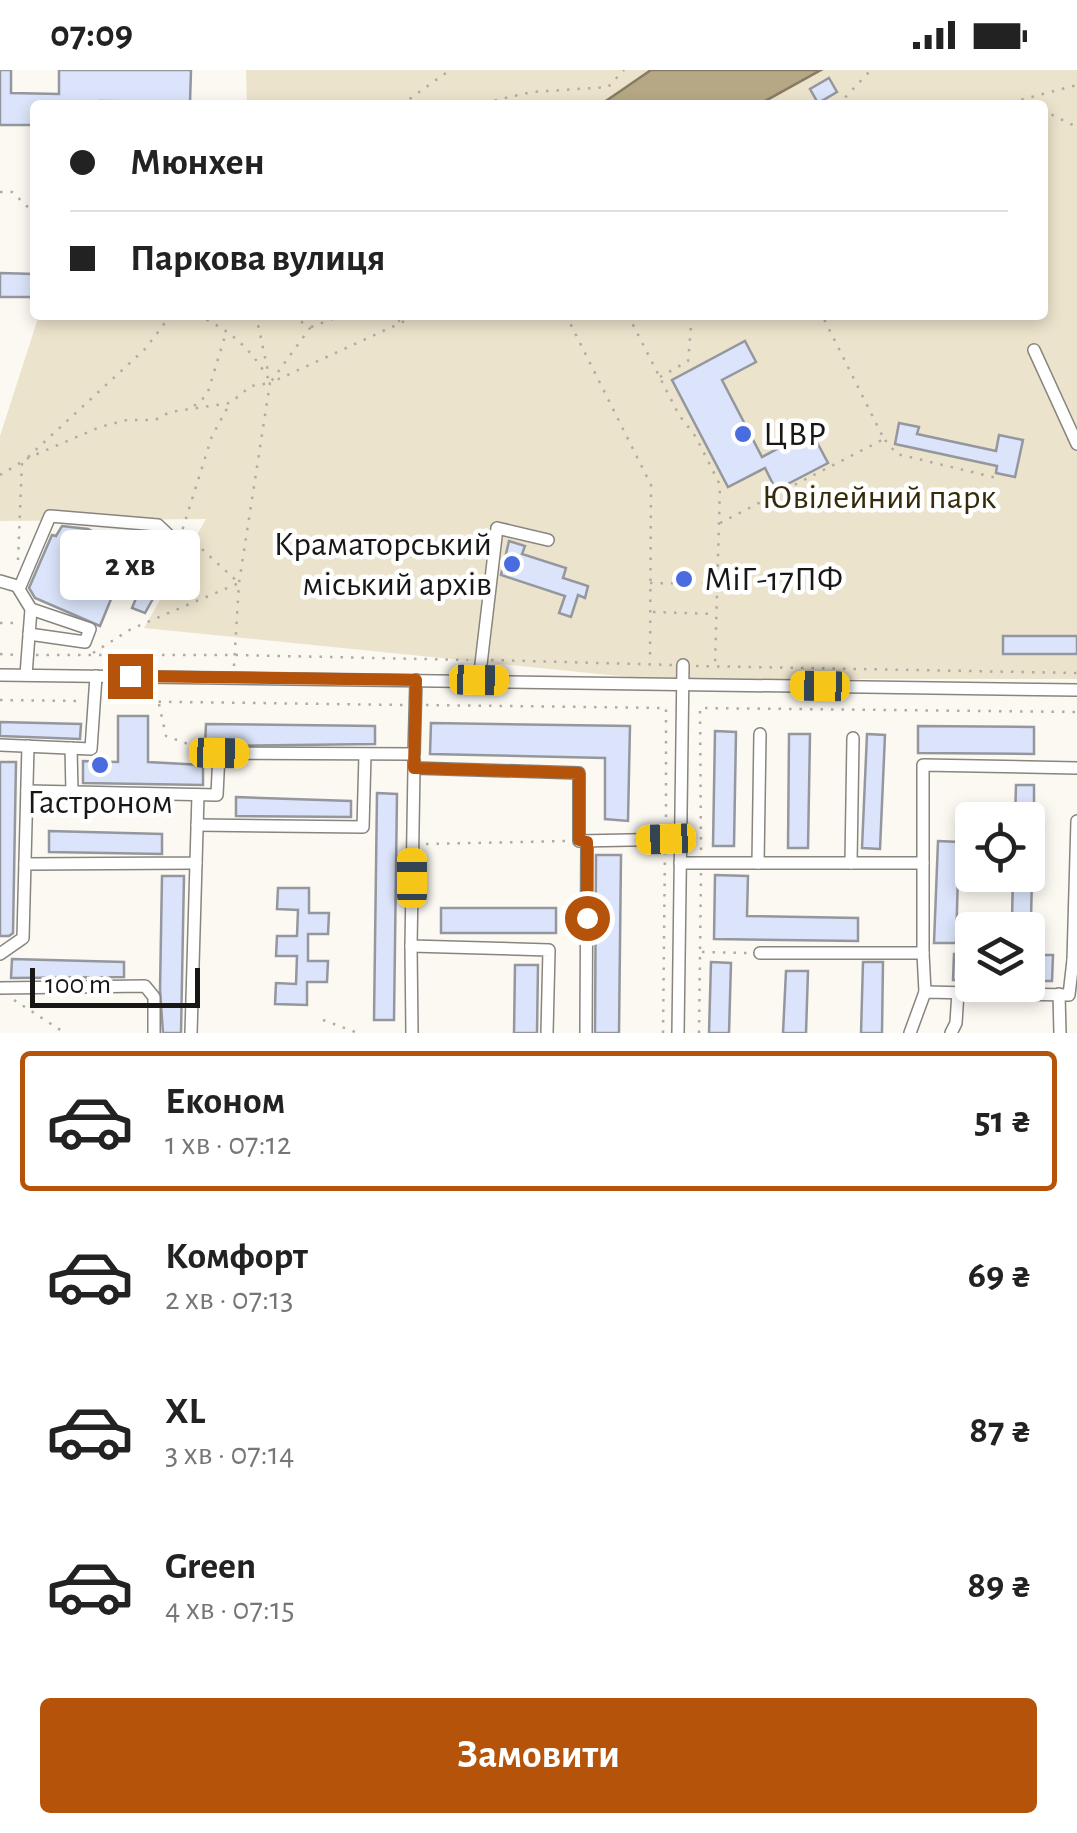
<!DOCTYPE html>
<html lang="uk">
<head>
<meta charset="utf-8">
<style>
	:root { --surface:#fff; --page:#f6f6f6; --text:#222; --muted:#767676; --line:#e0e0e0; --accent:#b45309 }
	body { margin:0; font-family:"Alegreya Sans",sans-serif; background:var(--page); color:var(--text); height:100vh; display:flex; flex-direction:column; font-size:38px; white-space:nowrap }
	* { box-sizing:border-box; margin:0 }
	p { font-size:32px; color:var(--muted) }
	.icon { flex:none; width:55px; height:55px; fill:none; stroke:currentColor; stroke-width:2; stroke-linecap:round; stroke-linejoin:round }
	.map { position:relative; height:963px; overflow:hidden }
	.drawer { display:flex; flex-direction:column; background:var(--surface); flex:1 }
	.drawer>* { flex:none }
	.guide { position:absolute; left:30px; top:30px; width:1018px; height:220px; border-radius:10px; box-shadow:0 5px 15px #0003; display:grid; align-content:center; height:220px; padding:0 40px; background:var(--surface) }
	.tools { position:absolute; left:955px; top:732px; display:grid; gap:20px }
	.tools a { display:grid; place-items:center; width:90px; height:90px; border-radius:10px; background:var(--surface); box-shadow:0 5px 15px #0003; font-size:50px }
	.scale { position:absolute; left:30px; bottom:25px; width:170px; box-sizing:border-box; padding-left:10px; border:5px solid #181715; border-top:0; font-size:28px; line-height:35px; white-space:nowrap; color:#181715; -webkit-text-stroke:8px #fff; paint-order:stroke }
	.end { position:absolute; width:45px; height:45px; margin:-22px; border:12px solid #b45309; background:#fff; box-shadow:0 0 0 5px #fff }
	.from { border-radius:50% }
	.bubble { position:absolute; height:70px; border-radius:10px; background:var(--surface); box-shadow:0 5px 15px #0003; font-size:32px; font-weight:700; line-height:70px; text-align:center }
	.car { position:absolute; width:30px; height:60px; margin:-30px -15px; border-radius:12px; box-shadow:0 0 8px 2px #0007; background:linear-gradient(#f5c518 24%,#345 0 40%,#f5c518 0 76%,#345 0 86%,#f5c518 0) }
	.guide b { display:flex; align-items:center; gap:35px; height:95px; font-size:38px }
	.guide b+b { border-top:2px solid var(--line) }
	.guide i { width:25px; height:25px; background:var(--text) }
	ul { padding:18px 0 0; list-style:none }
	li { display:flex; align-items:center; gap:30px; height:140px; margin:0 20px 15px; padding:0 20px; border:5px solid transparent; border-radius:10px }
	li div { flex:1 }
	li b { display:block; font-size:38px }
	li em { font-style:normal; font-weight:700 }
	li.active { border-color:var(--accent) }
	li>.icon { width:90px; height:90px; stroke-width:1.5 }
	.action { display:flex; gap:20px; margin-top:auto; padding:20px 40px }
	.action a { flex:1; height:115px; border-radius:10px; background:var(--accent); color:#fff; font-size:40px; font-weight:700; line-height:115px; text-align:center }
	.status { display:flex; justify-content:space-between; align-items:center; height:70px; padding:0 50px; background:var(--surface); direction:ltr }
	.status svg { height:28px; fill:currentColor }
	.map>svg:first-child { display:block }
	.green { fill:#ece3cc }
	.water { fill:#b6a884; stroke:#877c63; stroke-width:2.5 }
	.building { fill:#dbe4fa; stroke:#94979d; stroke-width:2.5 }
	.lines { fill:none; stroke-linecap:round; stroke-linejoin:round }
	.minor-casing { stroke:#88857f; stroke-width:14 }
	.path { stroke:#aeaca6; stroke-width:2.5; stroke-dasharray:2.5 8; stroke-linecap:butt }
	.minor { stroke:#fff; stroke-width:11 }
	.route { stroke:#b45309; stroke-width:12 }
	.poi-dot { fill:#496de0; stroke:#fff; stroke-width:4 }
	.labels { text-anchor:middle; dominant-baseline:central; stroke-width:9; stroke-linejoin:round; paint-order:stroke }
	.poi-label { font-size:35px; fill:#181715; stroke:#fff; text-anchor:start }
	.park-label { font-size:35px; fill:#352a0a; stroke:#fff }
</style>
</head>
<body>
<div class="status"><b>07:09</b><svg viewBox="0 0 49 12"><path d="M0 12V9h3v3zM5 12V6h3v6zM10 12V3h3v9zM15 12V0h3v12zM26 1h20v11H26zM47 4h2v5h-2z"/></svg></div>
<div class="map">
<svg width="1077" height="963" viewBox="0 0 1077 963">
	<rect width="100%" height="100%" fill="#fcf9f2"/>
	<!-- green -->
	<polygon class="green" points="246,0 1077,0 1077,609 649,609 144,558 206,449 0,451 0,366 39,245 1042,245 1042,35 247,35"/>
	<!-- water -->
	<polygon class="water" points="651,0 821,0 758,35 600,35"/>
	<!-- building -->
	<g class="building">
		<polygon points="0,0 11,0 11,23 59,24 59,0 191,0 190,32 100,31 100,35 35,35 35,55 0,55"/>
		<polygon points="829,8 837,22 818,33 810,19"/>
		<polygon points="0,203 35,204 35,227 0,227"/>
		<polygon points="745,271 756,292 722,310 762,387 811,361 828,393 776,420 765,398 728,417 672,310"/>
		<polygon points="899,353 919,357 917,364 996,381 999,365 1023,370 1015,407 996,403 997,396 895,374"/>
		<polygon points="62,456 88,459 133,482 142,463 152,464 161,471 156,484 174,491 145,543 132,538 139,521 118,512 100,556 35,528 29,518 52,465 56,466"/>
		<polygon points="509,471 525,476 522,484 566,498 563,508 588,516 585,528 578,525 571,547 559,543 565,526 501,505"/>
		<rect x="1003" y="566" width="74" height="18"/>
		<polygon points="118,646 148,646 148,692 203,695 203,715 83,713 83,691 118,692"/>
		<polygon points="0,652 81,654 80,669 0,666"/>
		<polygon points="431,653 630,656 628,751 605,749 605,688 430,684"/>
		<polygon points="206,654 375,656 375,674 205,676"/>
		<polygon points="918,656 1034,657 1034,684 918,683"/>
		<polygon points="715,661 736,662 734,776 713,776"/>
		<polygon points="789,664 810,664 808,778 788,778"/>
		<polygon points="867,664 885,665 880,779 862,778"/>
		<polygon points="0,692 16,692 13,863 9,866 0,866"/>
		<polygon points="1016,715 1034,715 1034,750 1015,750"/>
		<polygon points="377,723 397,724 394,950 374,950"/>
		<polygon points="236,727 351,731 351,747 236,746"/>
		<polygon points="49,761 162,764 162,784 49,782"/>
		<polygon points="938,771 959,772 956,873 934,873"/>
		<polygon points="596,785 621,785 619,963 595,963"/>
		<polygon points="715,805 748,806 747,846 858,848 858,871 714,869"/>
		<polygon points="1013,805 1032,805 1031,850 1012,850"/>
		<polygon points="162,806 184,806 181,963 163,963 160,920"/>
		<polygon points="278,818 309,818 309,843 329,843 328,864 308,864 308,891 328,891 327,912 307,912 307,935 275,934 276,913 296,914 297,886 276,886 277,866 297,866 298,840 277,839"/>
		<rect x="441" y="838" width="115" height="25"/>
		<polygon points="954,884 972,884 972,910 953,910"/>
		<polygon points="1028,885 1053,885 1052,911 1028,911"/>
		<polygon points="12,889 124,892 124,907 11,908"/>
		<polygon points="711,892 731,893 729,963 709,963"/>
		<polygon points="863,892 883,892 882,963 861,963"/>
		<polygon points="515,895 538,895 537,963 514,963"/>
		<polygon points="786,901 808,901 806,963 783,963"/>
	</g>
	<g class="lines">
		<!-- minor casing -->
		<g class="minor-casing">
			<g id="minor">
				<polyline points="1034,280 1077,374"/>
				<polyline points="0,511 17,516 31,539 26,605"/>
				<polyline points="19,519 50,446 158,455 176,472"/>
				<polyline points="29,564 85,572 90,559 31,539"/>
				<polyline points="0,605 1077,620"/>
				<polyline points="479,611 497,458 548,470"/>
				<polyline points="0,675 91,679 96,606"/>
				<polyline points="71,678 72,722"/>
				<polyline points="414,690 414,698 579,703 579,771 680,769"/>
				<polyline points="414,698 411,876 549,880 547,963"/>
				<polyline points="27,721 217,725 219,683 414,684 416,610"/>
				<polyline points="1077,751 1073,890 1077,890"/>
				<polyline points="197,755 363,757 365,685"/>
				<polyline points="680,793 923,793 923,695 1077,698"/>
				<polyline points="758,793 760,664"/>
				<polyline points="851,793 853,668"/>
				<polyline points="25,794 196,793 198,725"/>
				<polyline points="411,876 412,963"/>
				<polyline points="760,883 923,883 923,793"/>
				<polyline points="923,883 925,922"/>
				<polyline points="0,884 23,868 28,676"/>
				<polyline points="0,918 145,916 154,927 154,963"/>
				<polyline points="1059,924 1060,963"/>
				<polyline points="191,963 196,793"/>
				<polyline points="586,963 587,771"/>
				<polyline points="678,963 683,595"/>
				<polyline points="910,963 925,922 1069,925 1073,890"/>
				<polyline points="951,963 956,953 958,922"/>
			</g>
		</g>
		<!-- path -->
		<g class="path">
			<polyline points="401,35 450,0"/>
			<polyline points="474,35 532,22 608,17 624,0"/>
			<polyline points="838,35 871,0"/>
			<polyline points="1001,35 1077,15"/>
			<polyline points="1042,40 1077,57"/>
			<polyline points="0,122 12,122 35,144"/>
			<path d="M197,245C233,262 250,278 270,311"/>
			<polyline points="256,245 269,306"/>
			<polyline points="378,245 400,251"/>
			<polyline points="566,245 651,415 650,592"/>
			<polyline points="628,245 679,345 696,367 720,415 715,595"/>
			<polyline points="258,249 275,245"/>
			<polyline points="311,257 343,245"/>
			<polyline points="660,307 688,291 692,245"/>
			<polyline points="194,336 207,325 226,263"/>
			<polyline points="885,370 897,384 997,408"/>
			<polyline points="28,387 145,279 171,245"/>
			<polyline points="0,405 30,387 100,357 127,350 155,350 170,342 230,333 251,316 270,313 310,258 292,245"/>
			<polyline points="720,453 884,369 822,245"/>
			<polyline points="18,490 22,393"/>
			<polyline points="650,513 716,514"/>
			<polyline points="653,542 715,544"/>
			<polyline points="0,553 18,553"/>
			<polyline points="93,583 131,559 239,513 182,461 212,366 230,333"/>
			<polyline points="0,584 18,585"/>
			<polyline points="36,585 235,585 468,590"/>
			<polyline points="491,590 673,595"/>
			<polyline points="234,596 239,513 270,313 418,245"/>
			<polyline points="696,596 1077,603"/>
			<polyline points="0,630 83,631"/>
			<polyline points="106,631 403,635"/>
			<polyline points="159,634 166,666 207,681"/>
			<polyline points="426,635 666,638 666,760"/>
			<polyline points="426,774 568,771"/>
			<polyline points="701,780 700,638 1077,642"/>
			<polyline points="702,882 749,883"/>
			<polyline points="14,930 65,963"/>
			<polyline points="323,950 358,963"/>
			<polyline points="663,963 665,778"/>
			<polyline points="699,963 701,803"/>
		</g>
		<!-- minor -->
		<use href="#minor" class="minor"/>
	</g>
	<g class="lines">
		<!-- route -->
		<polyline class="route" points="130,606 416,610 414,698 579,703 579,770 587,772 587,848"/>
	</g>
	<!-- markers -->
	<g class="poi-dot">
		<circle cx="743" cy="364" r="10"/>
		<circle cx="512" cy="494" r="10"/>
		<circle cx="684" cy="509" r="10"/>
		<circle cx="100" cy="695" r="10"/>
	</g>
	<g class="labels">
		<!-- poi labels -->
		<g class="poi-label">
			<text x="763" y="364">ЦВР</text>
			<text x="492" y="474" text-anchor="end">Краматорський<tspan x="492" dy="40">міський архів</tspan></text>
			<text x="704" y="509">МіГ-17ПФ</text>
			<text x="100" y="732" text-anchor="middle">Гастроном</text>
		</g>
		<!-- park labels -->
		<g class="park-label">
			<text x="879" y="427">Ювілейний парк</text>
		</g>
	</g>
</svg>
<div class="tools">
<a><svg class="icon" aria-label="locate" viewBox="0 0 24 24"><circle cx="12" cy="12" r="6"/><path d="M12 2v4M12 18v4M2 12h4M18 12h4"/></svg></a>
<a><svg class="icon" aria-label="layers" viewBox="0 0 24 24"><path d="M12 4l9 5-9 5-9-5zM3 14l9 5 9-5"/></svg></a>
</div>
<div class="scale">100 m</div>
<i class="end from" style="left:587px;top:848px"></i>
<i class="end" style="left:130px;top:606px"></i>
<div class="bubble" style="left:60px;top:460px;width:140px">2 хв</div>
<i class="car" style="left:479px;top:610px;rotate:91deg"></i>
<i class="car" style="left:820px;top:616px;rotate:271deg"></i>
<i class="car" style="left:219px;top:683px;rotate:91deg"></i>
<i class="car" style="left:666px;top:769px;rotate:268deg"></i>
<i class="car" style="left:412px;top:808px;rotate:0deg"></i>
<div class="guide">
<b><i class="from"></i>Мюнхен</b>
<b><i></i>Паркова вулиця</b>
</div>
</div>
<section class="drawer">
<ul>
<li class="active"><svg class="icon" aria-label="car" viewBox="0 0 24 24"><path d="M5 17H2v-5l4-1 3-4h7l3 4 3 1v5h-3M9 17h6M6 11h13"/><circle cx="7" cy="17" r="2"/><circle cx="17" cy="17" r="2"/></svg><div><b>Економ</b><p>1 хв · 07:12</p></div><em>51 ₴</em></li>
<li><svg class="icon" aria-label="car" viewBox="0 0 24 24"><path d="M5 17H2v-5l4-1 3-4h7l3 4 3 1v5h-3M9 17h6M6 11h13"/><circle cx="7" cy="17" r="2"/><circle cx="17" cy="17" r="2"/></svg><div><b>Комфорт</b><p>2 хв · 07:13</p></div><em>69 ₴</em></li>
<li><svg class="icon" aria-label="car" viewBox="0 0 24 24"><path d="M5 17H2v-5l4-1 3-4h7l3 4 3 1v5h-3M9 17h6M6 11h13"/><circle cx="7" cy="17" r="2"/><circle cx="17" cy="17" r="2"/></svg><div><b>XL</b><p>3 хв · 07:14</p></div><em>87 ₴</em></li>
<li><svg class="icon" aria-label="car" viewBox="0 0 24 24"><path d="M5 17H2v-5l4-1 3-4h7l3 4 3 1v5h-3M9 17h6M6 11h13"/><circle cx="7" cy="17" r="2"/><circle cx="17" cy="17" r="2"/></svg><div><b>Green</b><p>4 хв · 07:15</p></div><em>89 ₴</em></li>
</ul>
<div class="action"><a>Замовити</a></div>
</section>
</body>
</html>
